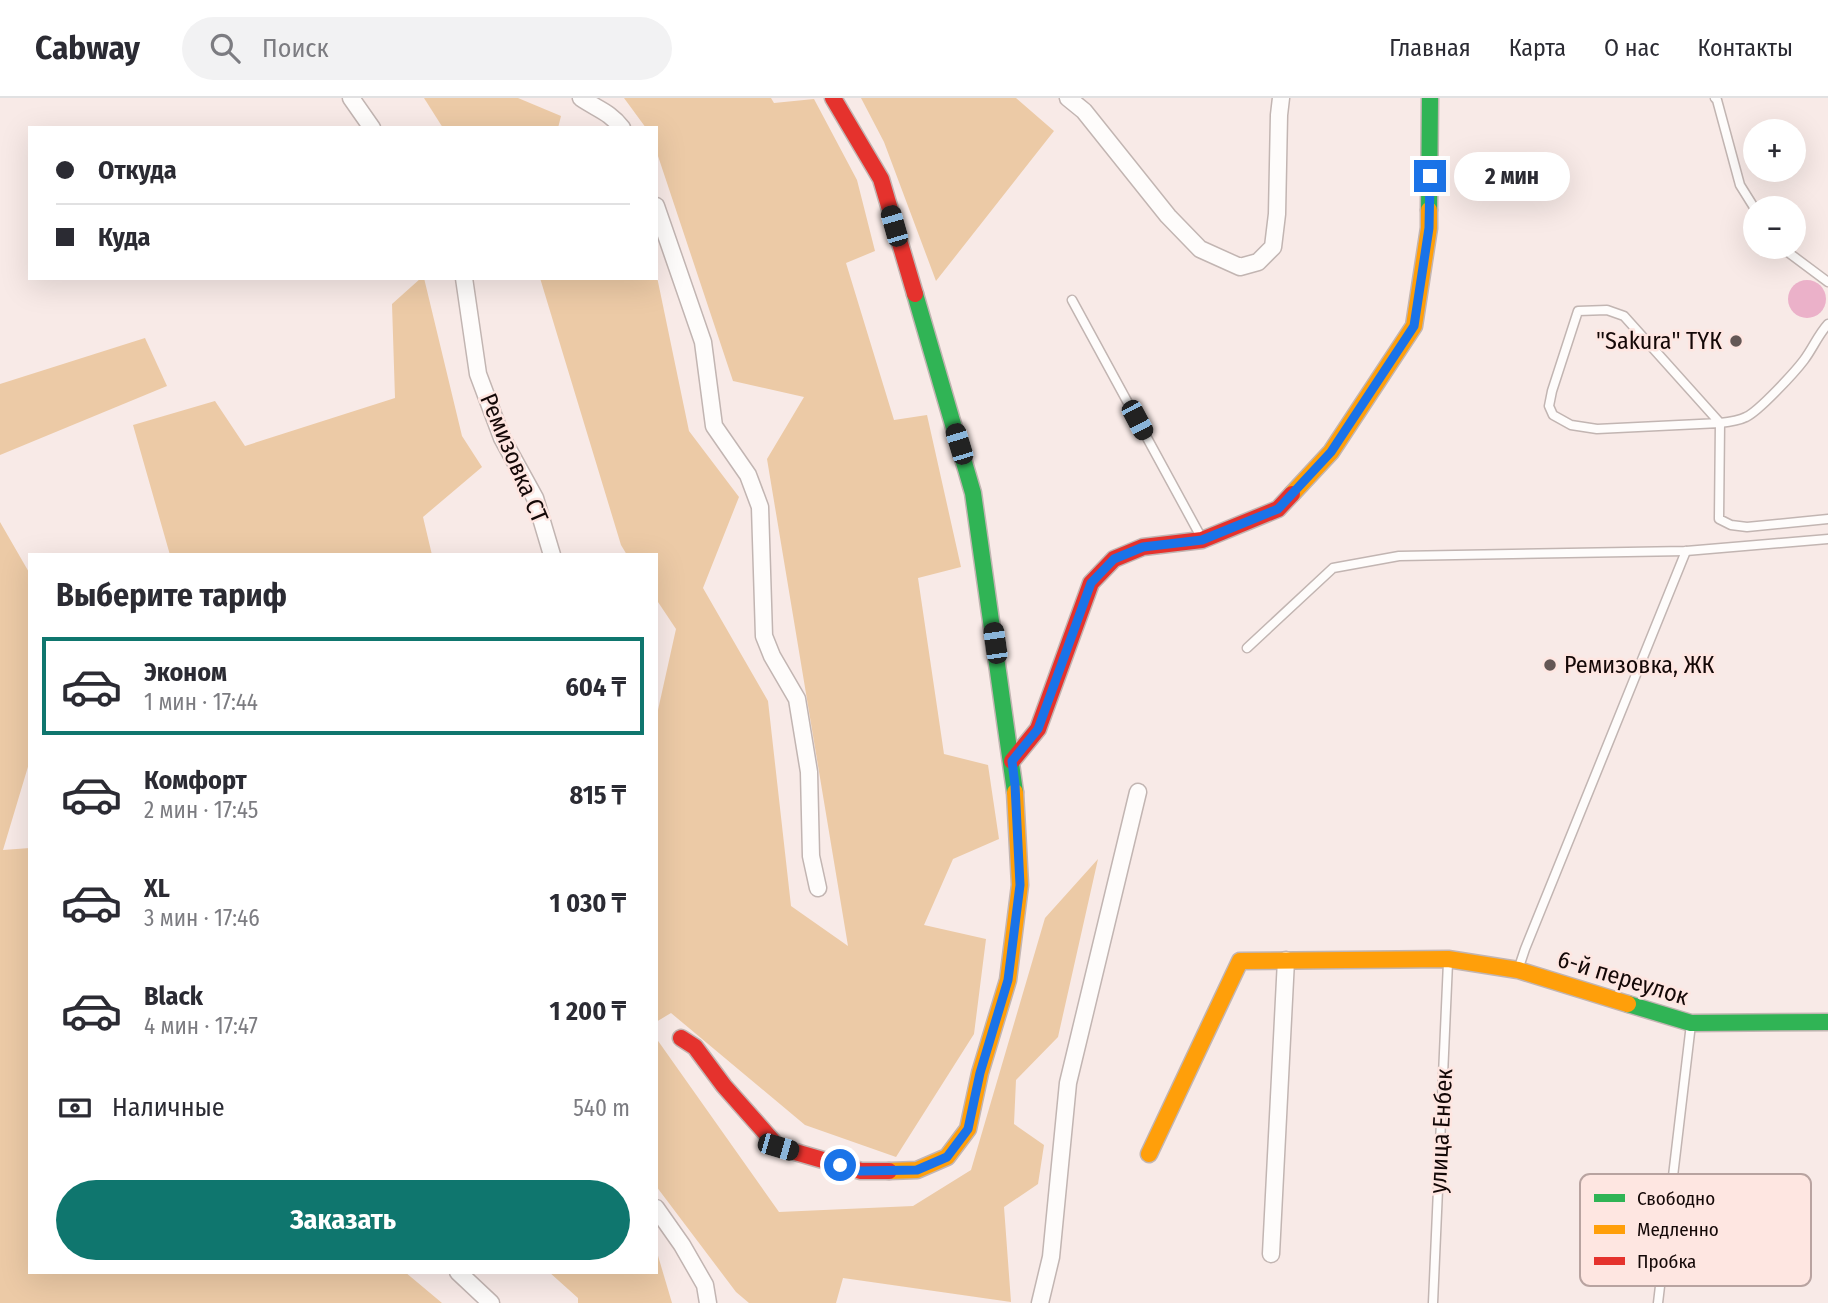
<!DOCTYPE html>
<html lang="ru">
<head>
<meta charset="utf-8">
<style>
	:root { --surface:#fff; --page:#f2f2f3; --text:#2b2b33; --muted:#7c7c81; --line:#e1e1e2; --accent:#0f766e }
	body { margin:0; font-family:"Fira Sans Condensed",sans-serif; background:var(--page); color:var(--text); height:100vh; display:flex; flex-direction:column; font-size:26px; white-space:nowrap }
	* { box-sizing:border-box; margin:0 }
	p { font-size:23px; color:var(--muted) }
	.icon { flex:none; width:38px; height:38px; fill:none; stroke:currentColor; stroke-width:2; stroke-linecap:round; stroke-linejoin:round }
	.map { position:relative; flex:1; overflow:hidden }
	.side { position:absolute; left:28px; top:455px; width:630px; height:721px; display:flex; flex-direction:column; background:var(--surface); border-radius:0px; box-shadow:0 7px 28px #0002 }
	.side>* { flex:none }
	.guide { position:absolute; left:28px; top:28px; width:630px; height:154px; border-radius:0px; box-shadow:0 7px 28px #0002; display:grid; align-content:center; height:154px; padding:0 28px; background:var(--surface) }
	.fabs { position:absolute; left:1743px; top:21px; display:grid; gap:14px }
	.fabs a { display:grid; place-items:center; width:63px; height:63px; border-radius:50%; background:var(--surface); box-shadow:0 7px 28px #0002; font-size:35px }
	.end { position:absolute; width:32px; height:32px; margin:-16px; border:9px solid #1a73e8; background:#fff; box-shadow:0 0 0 4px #fff }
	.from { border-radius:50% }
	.bubble { position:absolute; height:49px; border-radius:24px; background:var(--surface); box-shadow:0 7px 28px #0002; font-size:23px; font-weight:700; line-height:49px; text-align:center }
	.car { position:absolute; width:21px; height:42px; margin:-21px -10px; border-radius:9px; box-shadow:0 0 5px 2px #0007; background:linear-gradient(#222 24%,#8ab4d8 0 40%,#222 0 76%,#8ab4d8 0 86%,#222 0) }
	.guide b { display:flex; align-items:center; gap:24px; height:66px; font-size:26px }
	.guide b+b { border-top:2px solid var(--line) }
	.guide i { width:18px; height:18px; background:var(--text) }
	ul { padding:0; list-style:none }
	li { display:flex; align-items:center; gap:21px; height:98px; margin:0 14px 10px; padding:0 14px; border:4px solid transparent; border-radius:0px }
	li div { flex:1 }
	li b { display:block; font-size:26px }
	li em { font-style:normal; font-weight:700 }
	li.on { border-color:var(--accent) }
	li>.icon { width:63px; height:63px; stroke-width:1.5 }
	h2 { padding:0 28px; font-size:32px; line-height:84px }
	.pay { display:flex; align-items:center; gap:18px; height:77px; padding:0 28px; font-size:26px }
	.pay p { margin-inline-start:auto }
	.cta { display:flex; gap:14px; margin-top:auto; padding:14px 28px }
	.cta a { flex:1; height:80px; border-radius:42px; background:var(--accent); color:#fff; font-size:28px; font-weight:700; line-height:80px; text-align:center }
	header { display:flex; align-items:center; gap:42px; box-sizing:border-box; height:98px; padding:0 35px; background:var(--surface); border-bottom:2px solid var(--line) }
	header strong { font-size:33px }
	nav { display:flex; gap:38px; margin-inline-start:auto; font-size:24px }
	.search { width:490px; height:63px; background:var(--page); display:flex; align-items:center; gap:18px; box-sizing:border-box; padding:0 24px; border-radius:38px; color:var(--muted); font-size:26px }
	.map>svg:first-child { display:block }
	.forest { fill:#eccaa6 }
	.water { fill:#ebb1c9 }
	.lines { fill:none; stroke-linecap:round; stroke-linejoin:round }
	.lane-casing { stroke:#c2b5b2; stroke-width:11 }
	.street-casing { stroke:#c2b5b2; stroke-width:19 }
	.fast-casing { stroke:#c2b5b2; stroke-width:19 }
	.slow-casing { stroke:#c2b5b2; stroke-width:19 }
	.jam-casing { stroke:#c2b5b2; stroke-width:19 }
	.lane { stroke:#fefcfb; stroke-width:8 }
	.street { stroke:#fefcfb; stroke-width:16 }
	.fast { stroke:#30b455; stroke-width:16 }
	.slow { stroke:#ff9f0a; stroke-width:16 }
	.jam { stroke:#e5322d; stroke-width:16 }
	.route { stroke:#1a73e8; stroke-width:9 }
	.poi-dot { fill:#645755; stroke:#fee6e1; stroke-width:2.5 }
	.labels { text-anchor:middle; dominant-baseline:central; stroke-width:5; stroke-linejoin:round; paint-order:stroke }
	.poi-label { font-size:24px; fill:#140807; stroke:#fee6e1; text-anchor:end }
	.street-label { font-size:24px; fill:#140807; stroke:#fee6e1 }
	.key { fill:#fee6e1; stroke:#b8a3a0; stroke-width:2 }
	.key-label { font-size:19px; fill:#140807 }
</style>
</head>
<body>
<header>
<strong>Cabway</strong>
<div class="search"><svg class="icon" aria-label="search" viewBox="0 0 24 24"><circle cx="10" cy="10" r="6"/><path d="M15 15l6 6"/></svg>Поиск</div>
<nav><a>Главная</a><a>Карта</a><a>О нас</a><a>Контакты</a></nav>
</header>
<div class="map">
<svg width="1828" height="1205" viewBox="0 0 1828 1205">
	<rect width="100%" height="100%" fill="#f8eae7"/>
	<!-- forest -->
	<g class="forest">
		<polygon points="424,0 518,0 561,18 558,30 443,30"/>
		<polygon points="624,0 771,0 774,5 814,1 857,82 875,153 846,165 894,322 927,317 961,469 918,480 944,656 988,667 999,741 953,761 924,827 986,841 974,936 896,1059 805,1027 671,915 656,924 656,621 676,531 656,501 656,457 627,457 621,447 540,180 656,180 656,174 689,333 739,399 703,490 768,603 791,808 848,848 767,361 804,299 733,283 656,52 656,30 646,30"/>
		<polygon points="861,0 1016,0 1054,33 936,183 884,44"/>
		<polygon points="421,180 424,180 462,338 482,369 423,419 432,457 170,457 133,327 215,303 245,348 395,300 392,206"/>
		<polygon points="145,240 167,288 0,357 0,286"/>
		<polygon points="0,424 30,476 30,662 3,752 30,750 30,1174 405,1174 442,1205 0,1205"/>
		<polygon points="1098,761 1058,939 1016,982 1014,1026 1044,1047 1038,1086 1004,1109 1011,1204 843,1180 836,1205 749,1205 736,1194 656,1088 656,940 779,1114 913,1108 971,1072 1045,820"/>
		<polygon points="656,1151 672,1205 578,1205 578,1200 549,1174 656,1174"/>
	</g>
	<!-- water -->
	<circle class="water" cx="1807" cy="201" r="19"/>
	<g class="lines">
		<!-- lane casing -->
		<g class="lane-casing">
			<g id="lane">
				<polyline points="1715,0 1717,2 1740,87 1755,111"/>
				<polyline points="1781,149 1828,184"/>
				<polyline points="1072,202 1201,439"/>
				<path d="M1828,226C1818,237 1813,250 1804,262C1795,274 1759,313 1746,319C1738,323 1729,324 1720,325L1597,331L1571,327L1553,317L1549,308L1552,293L1578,213L1607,212L1624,218L1720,325L1719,421L1731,427L1747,429L1828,421"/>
				<polyline points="1247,550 1333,470 1399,458 1686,453 1828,441"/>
				<polyline points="1519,869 1525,851 1686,453"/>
				<polyline points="1433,1205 1448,864"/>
				<polyline points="1658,1205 1691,926"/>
			</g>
		</g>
		<!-- street casing -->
		<g class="street-casing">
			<g id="street">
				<polyline points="351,0 372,30"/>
				<path d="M581,0C597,11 610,14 622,30"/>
				<polyline points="1068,0 1084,13 1168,118 1200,151 1240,169 1258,164 1273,149 1277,116 1279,17 1281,0"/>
				<polyline points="656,108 703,244 714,328 748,377 760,409 764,538 772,558 797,601 809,674 811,758 818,790"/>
				<polyline points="464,180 478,276 502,340 535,400 552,457"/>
				<polyline points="656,1110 682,1147 705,1187 708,1205"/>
				<polyline points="1271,1156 1286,862"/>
				<polyline points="458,1174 491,1205"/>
				<polyline points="1040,1205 1051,1159 1068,985 1138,694"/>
			</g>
		</g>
		<!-- fast casing -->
		<g class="fast-casing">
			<g id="fast">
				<polyline points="1429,112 1430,0"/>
				<polyline points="915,196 973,395 1015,694"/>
				<polyline points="1628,906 1691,925 1828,924"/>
			</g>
		</g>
		<!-- slow casing -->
		<g class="slow-casing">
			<g id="slow">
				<polyline points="1292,396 1331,354 1414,228 1429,130 1429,112"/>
				<polyline points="1149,1056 1240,863 1448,861 1518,872 1628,906"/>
				<polyline points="889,1073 917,1072 947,1059 968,1031 980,975 1008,882 1020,787 1015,694"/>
			</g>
		</g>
		<!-- jam casing -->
		<g class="jam-casing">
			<g id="jam">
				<polyline points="833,0 881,81 915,196"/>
				<polyline points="1012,663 1038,631 1091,485 1114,461 1143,449 1202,442 1278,411 1292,396"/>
				<polyline points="681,940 695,949 724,988 778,1049 861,1073 889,1073"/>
			</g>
		</g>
		<!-- lane -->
		<use href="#lane" class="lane"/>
		<!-- street -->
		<use href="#street" class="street"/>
		<!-- fast -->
		<use href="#fast" class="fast"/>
		<!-- slow -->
		<use href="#slow" class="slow"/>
		<!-- jam -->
		<use href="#jam" class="jam"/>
	</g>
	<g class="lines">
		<!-- route -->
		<polyline class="route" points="840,1067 860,1073 917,1072 947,1059 968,1031 980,975 1008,882 1020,787 1015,687 1012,663 1038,631 1091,485 1114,461 1143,449 1202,442 1278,411 1331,354 1414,228 1429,130 1430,78"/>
	</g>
	<!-- markers -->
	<g class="poi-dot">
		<circle cx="1736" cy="243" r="7"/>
		<circle cx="1550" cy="567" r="7"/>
	</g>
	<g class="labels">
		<!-- poi labels -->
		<g class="poi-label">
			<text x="1722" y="243">"Sakura" ТҮК</text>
			<text x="1564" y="567" text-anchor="start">Ремизовка, ЖК</text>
		</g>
		<!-- street labels -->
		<g class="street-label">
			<text transform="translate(514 360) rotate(67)">Ремизовка СТ</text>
			<text transform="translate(1623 880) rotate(17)">6-й переулок</text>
			<text transform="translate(1441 1033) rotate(-87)">улица Енбек</text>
		</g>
	</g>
	<!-- legend -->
	<rect x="1580" y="1076" width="231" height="112" rx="10" class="key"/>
	<rect x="1594" y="1096" width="31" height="8" fill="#30b455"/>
	<rect x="1594" y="1127" width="31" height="9" fill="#ff9f0a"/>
	<rect x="1594" y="1159" width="31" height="8" fill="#e5322d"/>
	<g class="key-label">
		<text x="1637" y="1107">Свободно</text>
		<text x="1637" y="1138">Медленно</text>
		<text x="1637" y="1170">Пробка</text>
	</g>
</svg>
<div class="fabs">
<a>+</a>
<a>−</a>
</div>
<i class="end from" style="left:840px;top:1067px"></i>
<i class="end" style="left:1430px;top:78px"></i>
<div class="bubble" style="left:1454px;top:54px;width:116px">2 мин</div>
<i class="car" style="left:894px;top:128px;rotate:344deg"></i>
<i class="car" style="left:1137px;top:322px;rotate:152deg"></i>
<i class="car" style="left:959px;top:346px;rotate:343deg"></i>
<i class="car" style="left:995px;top:545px;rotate:352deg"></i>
<i class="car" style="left:778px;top:1049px;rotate:106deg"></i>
<div class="guide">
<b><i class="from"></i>Откуда</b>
<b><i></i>Куда</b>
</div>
<section class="side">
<h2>Выберите тариф</h2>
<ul>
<li class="on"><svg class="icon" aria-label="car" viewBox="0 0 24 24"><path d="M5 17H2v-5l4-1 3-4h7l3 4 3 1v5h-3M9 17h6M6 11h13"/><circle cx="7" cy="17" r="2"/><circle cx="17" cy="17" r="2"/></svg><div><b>Эконом</b><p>1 мин · 17:44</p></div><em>604 ₸</em></li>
<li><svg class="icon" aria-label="car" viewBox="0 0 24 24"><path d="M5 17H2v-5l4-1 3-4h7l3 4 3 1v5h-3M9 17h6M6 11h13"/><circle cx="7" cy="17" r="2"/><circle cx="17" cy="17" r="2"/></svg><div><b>Комфорт</b><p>2 мин · 17:45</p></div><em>815 ₸</em></li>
<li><svg class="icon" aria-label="car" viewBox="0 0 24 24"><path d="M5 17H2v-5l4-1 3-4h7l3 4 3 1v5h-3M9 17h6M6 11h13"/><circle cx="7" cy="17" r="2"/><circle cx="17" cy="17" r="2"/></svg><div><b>XL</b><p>3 мин · 17:46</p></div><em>1 030 ₸</em></li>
<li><svg class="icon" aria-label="car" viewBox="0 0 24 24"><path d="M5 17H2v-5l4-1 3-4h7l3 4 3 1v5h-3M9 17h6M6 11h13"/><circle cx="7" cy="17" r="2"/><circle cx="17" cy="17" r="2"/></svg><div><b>Black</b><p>4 мин · 17:47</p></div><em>1 200 ₸</em></li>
</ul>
<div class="pay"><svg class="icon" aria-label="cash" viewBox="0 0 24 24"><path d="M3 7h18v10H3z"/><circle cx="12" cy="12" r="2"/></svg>Наличные<p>540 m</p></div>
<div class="cta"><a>Заказать</a></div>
</section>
</div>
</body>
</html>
